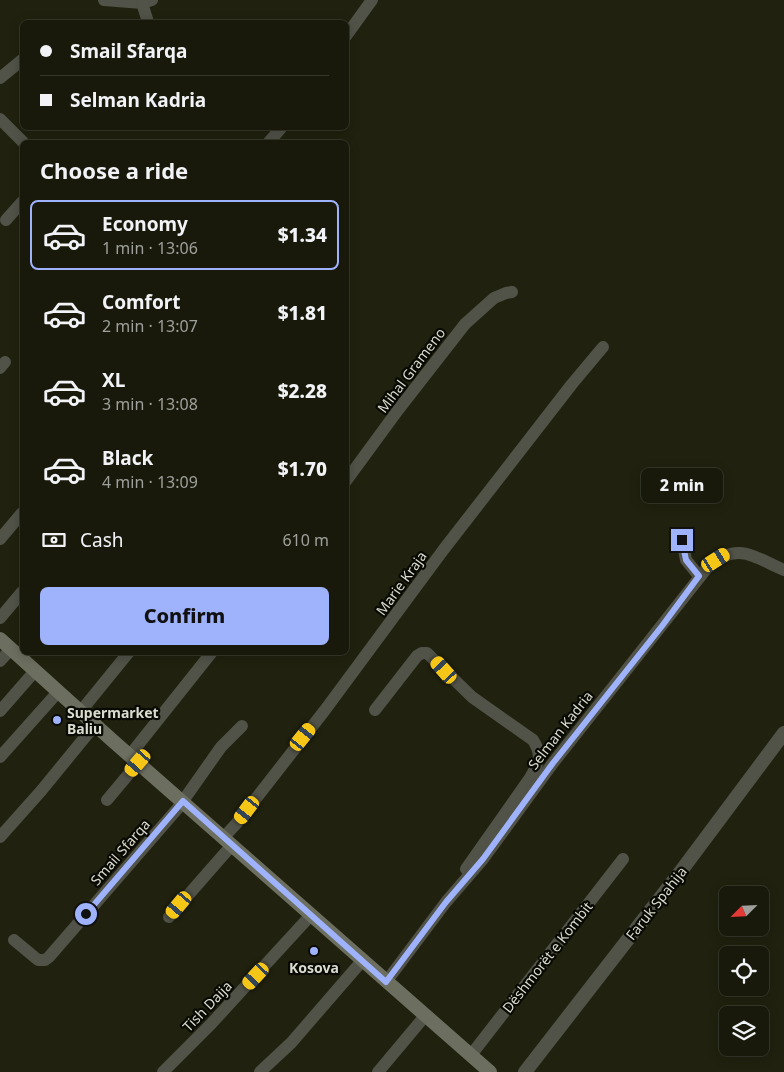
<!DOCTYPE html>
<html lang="en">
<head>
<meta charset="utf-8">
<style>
	:root { --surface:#18190a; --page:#252618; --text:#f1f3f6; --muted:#9fa09c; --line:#36382b; --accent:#9fb3fd }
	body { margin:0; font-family:"Noto Sans",sans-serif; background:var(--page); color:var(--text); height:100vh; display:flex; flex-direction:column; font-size:19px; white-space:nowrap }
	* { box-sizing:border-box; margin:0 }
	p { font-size:16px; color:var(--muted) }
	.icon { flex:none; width:28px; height:28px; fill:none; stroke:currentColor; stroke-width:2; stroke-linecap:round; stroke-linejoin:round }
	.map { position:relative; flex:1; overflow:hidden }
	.side { position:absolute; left:20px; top:140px; width:329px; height:515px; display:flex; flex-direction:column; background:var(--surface); border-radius:8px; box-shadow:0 2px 12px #0003,0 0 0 1px var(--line) }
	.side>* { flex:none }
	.banner { position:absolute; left:20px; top:20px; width:329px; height:110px; border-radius:8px; box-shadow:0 2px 12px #0003,0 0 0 1px var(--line); display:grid; align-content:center; height:110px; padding:0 20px; background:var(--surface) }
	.needle { width:32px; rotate:246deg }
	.tools { position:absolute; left:719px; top:886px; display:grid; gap:10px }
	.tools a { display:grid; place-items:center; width:50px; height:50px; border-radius:8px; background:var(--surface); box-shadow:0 2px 12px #0003,0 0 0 1px var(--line); font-size:25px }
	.end { position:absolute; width:22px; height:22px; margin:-11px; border:6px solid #9fb3fd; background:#111; box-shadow:0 0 0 2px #111 }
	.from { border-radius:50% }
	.bubble { position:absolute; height:35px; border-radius:8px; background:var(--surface); box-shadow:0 2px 12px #0003,0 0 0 1px var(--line); font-size:16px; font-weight:800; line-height:35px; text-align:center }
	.car { position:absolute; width:15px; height:30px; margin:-15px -8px; border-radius:6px; box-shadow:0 0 4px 1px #0007; background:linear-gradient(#f5c518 24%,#345 0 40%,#f5c518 0 76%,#345 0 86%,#f5c518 0) }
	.banner b { display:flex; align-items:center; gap:18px; height:48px; font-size:19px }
	.banner b+b { border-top:1px solid var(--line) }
	.banner i { width:12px; height:12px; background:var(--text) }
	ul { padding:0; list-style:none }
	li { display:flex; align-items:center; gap:15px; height:70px; margin:0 10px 8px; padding:0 10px; border:2px solid transparent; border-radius:8px }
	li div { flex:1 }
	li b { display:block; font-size:19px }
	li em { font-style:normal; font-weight:800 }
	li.active { border-color:var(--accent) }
	li>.icon { width:45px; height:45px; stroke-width:1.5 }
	h2 { padding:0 20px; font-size:22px; line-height:60px }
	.pay { display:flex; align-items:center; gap:12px; height:55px; padding:0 20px; font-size:19px }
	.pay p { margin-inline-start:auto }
	.primary-button { display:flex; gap:10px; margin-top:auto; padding:10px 20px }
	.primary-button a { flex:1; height:58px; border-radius:8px; background:var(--accent); color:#111; font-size:20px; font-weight:800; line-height:58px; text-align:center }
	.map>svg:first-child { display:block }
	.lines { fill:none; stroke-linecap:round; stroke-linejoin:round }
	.minor { stroke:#515248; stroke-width:12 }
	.tertiary { stroke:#515248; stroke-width:14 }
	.secondary { stroke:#6c6e5f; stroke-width:14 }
	.route { stroke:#9fb3fd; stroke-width:6 }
	.poi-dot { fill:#9fb3fd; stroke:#0a0a04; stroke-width:2 }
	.labels { text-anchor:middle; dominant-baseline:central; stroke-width:4.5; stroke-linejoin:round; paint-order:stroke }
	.street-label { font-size:14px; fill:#dbdcd0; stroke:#0a0a04 }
	.poi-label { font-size:14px; font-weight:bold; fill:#dbdcd0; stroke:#0a0a04; text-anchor:start }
</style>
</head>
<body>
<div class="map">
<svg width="784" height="1072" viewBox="0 0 784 1072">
	<rect width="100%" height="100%" fill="#20210e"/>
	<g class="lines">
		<!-- minor -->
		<g class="minor">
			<polyline points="104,0 142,3 152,0"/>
			<polyline points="142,3 148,22"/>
			<polyline points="346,36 372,0"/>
			<polyline points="0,78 22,60"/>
			<polyline points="0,119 23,142"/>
			<polyline points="269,142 281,128"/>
			<polyline points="6,220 22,202"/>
			<polyline points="0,368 5,362"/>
			<polyline points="346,481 398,410 465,324 494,298 506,293 512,292"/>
			<polyline points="0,539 22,513"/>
			<polyline points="682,540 686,560 699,576"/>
			<polyline points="0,618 22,592"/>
			<polyline points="0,661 11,649"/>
			<path d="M375,710L417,656L422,653H427L472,697L533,740C543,756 539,762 530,778L466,869"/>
			<polyline points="0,711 35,671"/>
			<polyline points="81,711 129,652"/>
			<polyline points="130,755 212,652"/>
			<polyline points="0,757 58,692"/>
			<polyline points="107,800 138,763"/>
			<polyline points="0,837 41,791 95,725"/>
			<polyline points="224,837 236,824 325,710 444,549 572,384 603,347"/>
			<polyline points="169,917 232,845"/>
			<polyline points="14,940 38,960 45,960 49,957 178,808 221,747 242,726"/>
			<path d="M386,982L446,902L483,859L553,763L707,568C737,541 752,556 784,570"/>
			<polyline points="471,1055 623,859"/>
			<polyline points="163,1072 211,1024 311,915"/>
			<polyline points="260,1072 291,1043 362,961"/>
			<polyline points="378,1072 425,1016"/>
		</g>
		<!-- tertiary -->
		<polyline class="tertiary" points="525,1072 681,871 784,733"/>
		<!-- secondary -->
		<polyline class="secondary" points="0,639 113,741 490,1072"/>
	</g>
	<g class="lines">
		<!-- route -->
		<polyline class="route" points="86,914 183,801 386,982 446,902 483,859 553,763 662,626 699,576 686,560 682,540"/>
	</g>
	<!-- markers -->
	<g class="poi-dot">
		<circle cx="57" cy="720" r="5"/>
		<circle cx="314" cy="951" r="5"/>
	</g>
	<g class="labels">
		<!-- street labels -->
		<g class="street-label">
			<text transform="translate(411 370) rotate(-53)">Mihal Grameno</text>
			<text transform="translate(401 583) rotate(-54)">Marie Kraja</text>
			<text transform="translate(560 730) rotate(-52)">Selman Kadria</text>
			<text transform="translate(120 852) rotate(-49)">Smail Sfarqa</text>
			<text transform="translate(656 903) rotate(-52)">Faruk Spahija</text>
			<text transform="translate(547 957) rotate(-52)">Dëshmorët e Kombit</text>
			<text transform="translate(207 1006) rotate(-46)">Tish Daija</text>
		</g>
		<!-- poi labels -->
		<g class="poi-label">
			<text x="67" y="712">Supermarket<tspan x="67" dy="16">Baliu</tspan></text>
			<text x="314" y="967" text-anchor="middle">Kosova</text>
		</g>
	</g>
</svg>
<div class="tools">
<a><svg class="needle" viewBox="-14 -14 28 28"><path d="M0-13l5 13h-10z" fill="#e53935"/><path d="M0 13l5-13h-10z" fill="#9fa09c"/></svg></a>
<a><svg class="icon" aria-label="locate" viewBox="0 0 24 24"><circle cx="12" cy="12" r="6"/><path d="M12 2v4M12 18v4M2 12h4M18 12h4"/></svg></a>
<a><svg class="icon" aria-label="layers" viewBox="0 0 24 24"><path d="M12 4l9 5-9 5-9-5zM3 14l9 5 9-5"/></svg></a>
</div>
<i class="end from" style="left:86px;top:914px"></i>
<i class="end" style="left:682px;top:540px"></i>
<div class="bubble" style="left:641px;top:468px;width:82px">2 min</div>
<i class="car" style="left:716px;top:560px;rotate:58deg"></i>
<i class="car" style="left:444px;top:670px;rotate:318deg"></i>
<i class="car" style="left:303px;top:737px;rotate:39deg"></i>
<i class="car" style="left:138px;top:763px;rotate:221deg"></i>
<i class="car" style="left:247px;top:810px;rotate:217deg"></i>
<i class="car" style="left:179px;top:905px;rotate:220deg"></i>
<i class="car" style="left:256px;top:976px;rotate:223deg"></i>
<div class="banner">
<b><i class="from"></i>Smail Sfarqa</b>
<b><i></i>Selman Kadria</b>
</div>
<section class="side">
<h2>Choose a ride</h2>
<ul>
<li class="active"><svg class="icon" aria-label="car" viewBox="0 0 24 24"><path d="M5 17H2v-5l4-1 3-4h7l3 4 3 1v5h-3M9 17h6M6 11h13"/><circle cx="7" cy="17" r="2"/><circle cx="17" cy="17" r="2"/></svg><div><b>Economy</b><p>1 min · 13:06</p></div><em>$1.34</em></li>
<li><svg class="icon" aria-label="car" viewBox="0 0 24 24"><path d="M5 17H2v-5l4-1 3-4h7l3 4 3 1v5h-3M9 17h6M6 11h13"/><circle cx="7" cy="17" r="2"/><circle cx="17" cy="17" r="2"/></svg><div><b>Comfort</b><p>2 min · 13:07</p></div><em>$1.81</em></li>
<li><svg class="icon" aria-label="car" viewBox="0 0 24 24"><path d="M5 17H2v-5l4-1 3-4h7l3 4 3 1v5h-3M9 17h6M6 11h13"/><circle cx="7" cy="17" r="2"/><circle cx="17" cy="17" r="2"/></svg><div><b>XL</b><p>3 min · 13:08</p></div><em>$2.28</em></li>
<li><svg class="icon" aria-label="car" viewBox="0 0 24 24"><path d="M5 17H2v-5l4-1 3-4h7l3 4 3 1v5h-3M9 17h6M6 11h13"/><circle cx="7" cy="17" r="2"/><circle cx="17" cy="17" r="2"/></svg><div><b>Black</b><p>4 min · 13:09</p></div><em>$1.70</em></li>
</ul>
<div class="pay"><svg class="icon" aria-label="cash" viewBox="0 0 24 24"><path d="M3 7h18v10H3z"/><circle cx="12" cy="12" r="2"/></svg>Cash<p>610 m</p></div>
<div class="primary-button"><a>Confirm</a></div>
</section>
</div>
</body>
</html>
